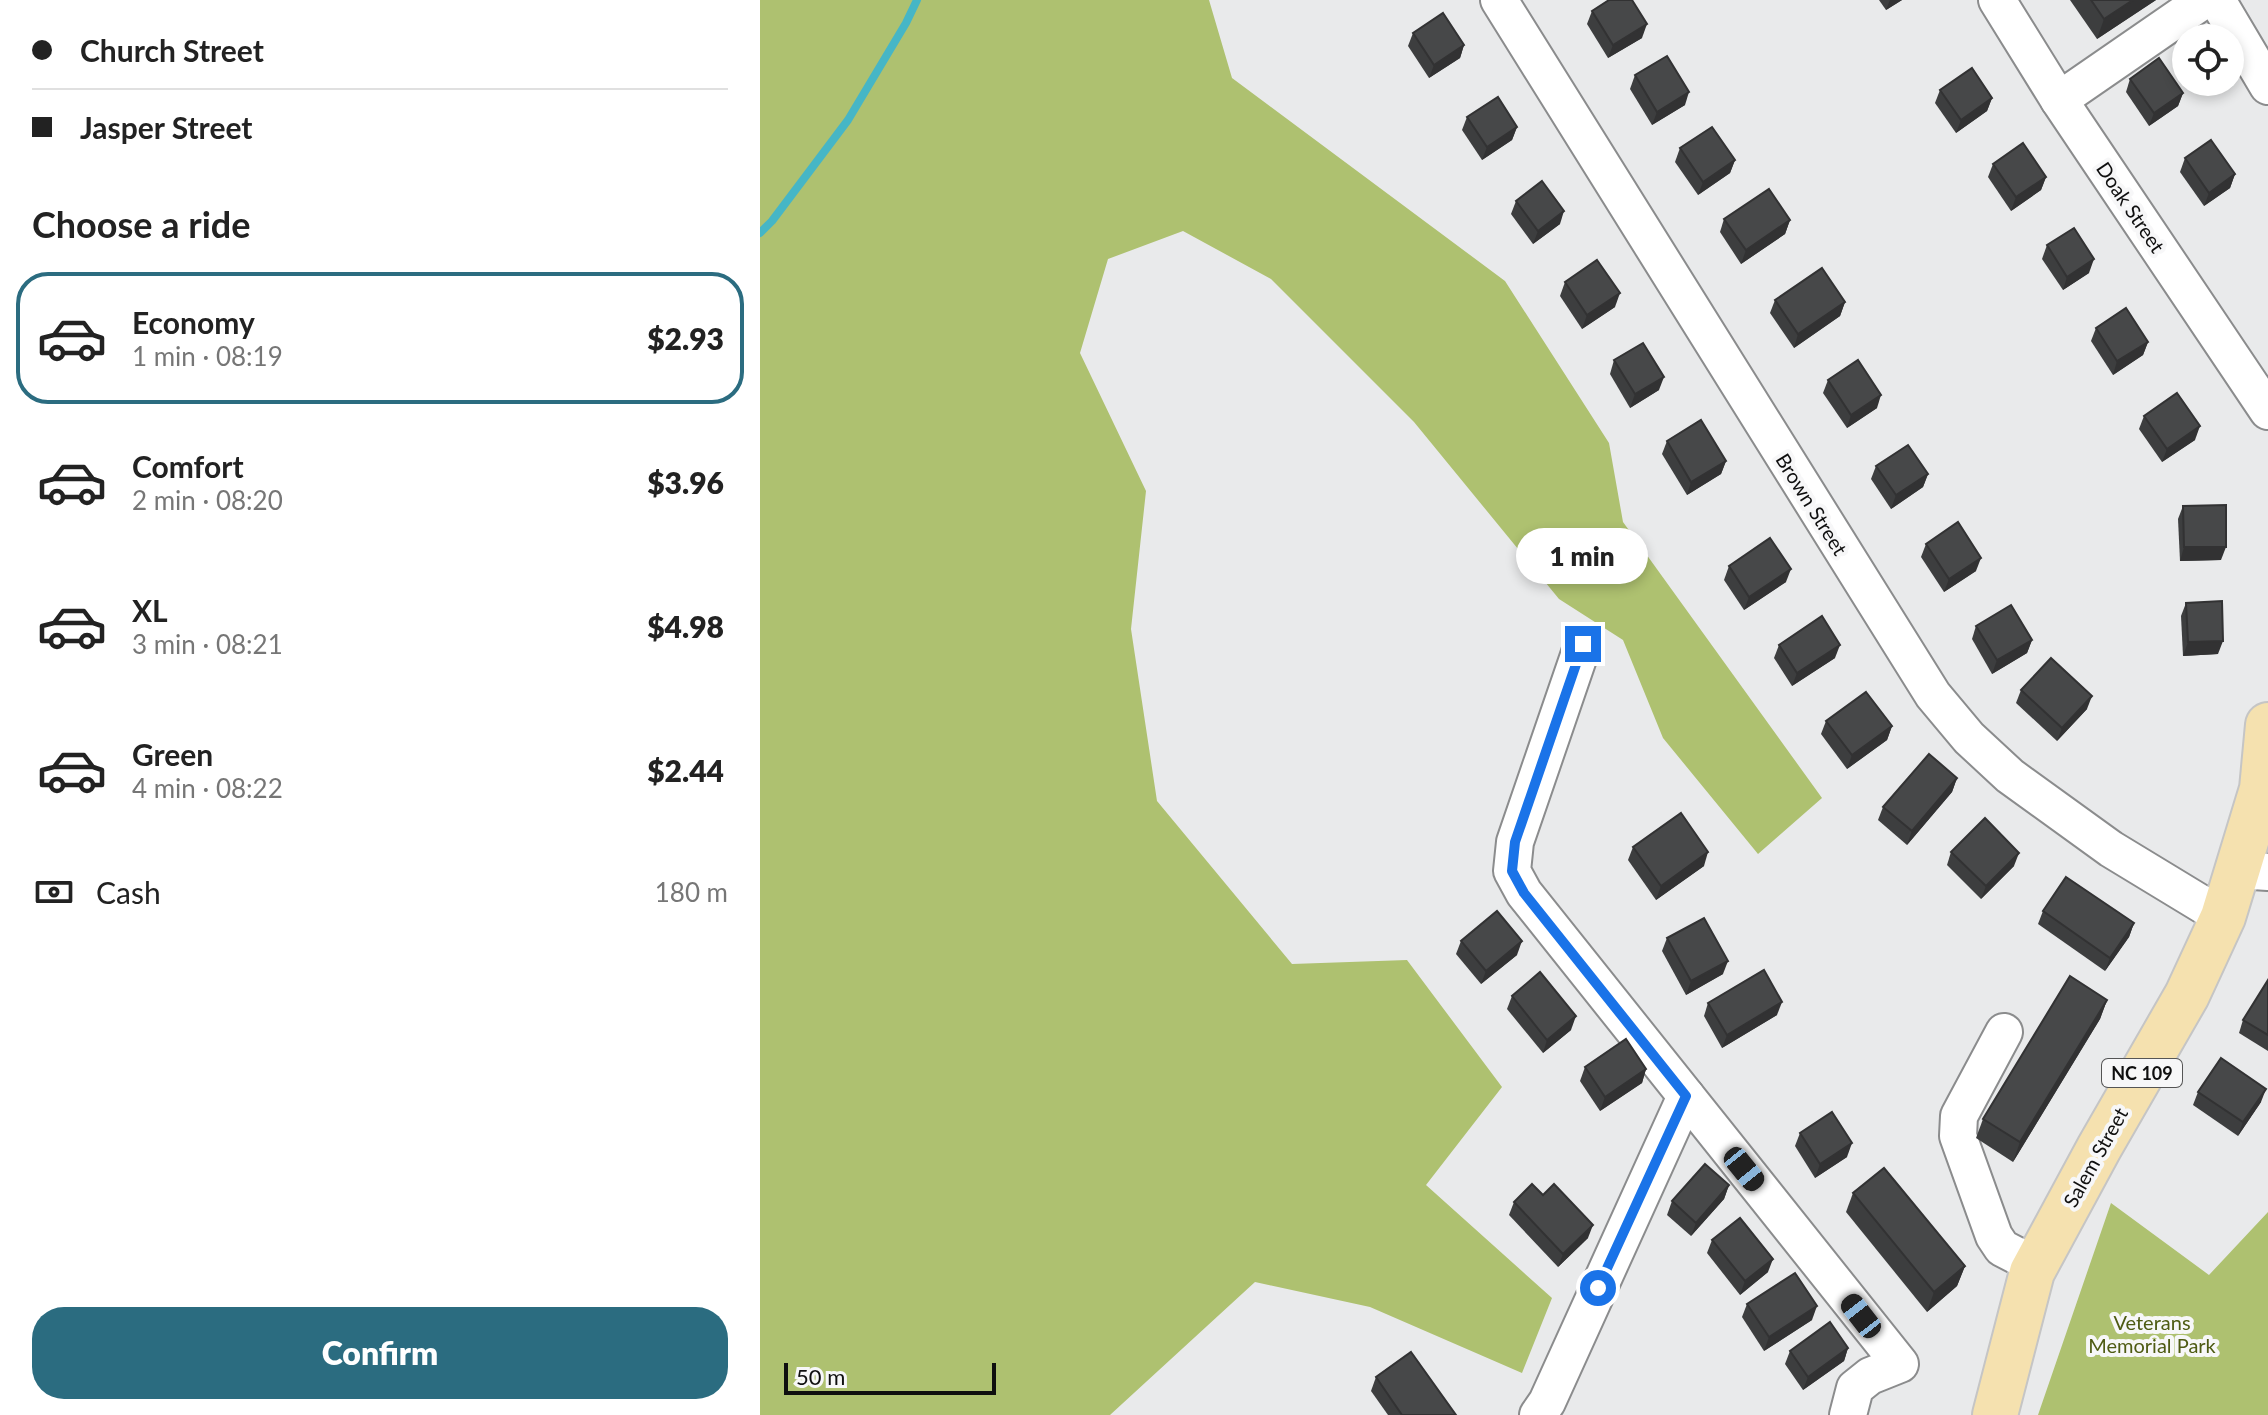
<!DOCTYPE html>
<html lang="en">
<head>
<meta charset="utf-8">
<style>
	:root { --surface:#fff; --page:#f6f6f6; --text:#222; --muted:#767676; --line:#e0e0e0; --accent:#2b6c80 }
	body { margin:0; font-family:Lato,sans-serif; background:var(--page); color:var(--text); height:100vh; display:flex; flex-direction:column; font-size:30px; white-space:nowrap }
	* { box-sizing:border-box; margin:0 }
	p { font-size:26px; color:var(--muted) }
	.icon { flex:none; width:44px; height:44px; fill:none; stroke:currentColor; stroke-width:2; stroke-linecap:round; stroke-linejoin:round }
	.map { position:relative; flex:1; overflow:hidden }
	.details { display:flex; flex-direction:column; background:var(--surface); width:760px }
	.details>* { flex:none }
	.banner { display:grid; align-content:center; height:176px; padding:0 32px; background:var(--surface) }
	.controls { position:absolute; left:1412px; top:24px; display:grid; gap:16px }
	.controls a { display:grid; place-items:center; width:72px; height:72px; border-radius:50%; background:var(--surface); box-shadow:0 4px 12px #0003; font-size:40px }
	.scale { position:absolute; left:24px; bottom:20px; width:212px; box-sizing:border-box; padding-left:8px; border:4px solid #0f0f0f; border-top:0; font-size:22px; line-height:28px; white-space:nowrap; color:#0f0f0f; -webkit-text-stroke:6px #f7f7f8; paint-order:stroke }
	.end { position:absolute; width:36px; height:36px; margin:-18px; border:10px solid #1a73e8; background:#fff; box-shadow:0 0 0 4px #fff }
	.from { border-radius:50% }
	.bubble { position:absolute; height:56px; border-radius:28px; background:var(--surface); box-shadow:0 4px 12px #0003; font-size:26px; font-weight:800; line-height:56px; text-align:center }
	.car { position:absolute; width:24px; height:48px; margin:-24px -12px; border-radius:10px; box-shadow:0 0 6px 2px #0007; background:linear-gradient(#222 24%,#8ab4d8 0 40%,#222 0 76%,#8ab4d8 0 86%,#222 0) }
	.banner b { display:flex; align-items:center; gap:28px; height:76px; font-size:30px }
	.banner b+b { border-top:2px solid var(--line) }
	.banner i { width:20px; height:20px; background:var(--text) }
	ul { padding:0; list-style:none }
	li { display:flex; align-items:center; gap:24px; height:132px; margin:0 16px 12px; padding:0 16px; border:4px solid transparent; border-radius:32px }
	li div { flex:1 }
	li b { display:block; font-size:30px }
	li em { font-style:normal; font-weight:800 }
	li.on { border-color:var(--accent) }
	li>.icon { width:72px; height:72px; stroke-width:1.5 }
	h2 { padding:0 32px; font-size:36px; line-height:96px }
	.pay { display:flex; align-items:center; gap:20px; height:88px; padding:0 32px; font-size:30px }
	.pay p { margin-inline-start:auto }
	.action { display:flex; gap:16px; margin-top:auto; padding:16px 32px }
	.action a { flex:1; height:92px; border-radius:32px; background:var(--accent); color:#fff; font-size:32px; font-weight:800; line-height:92px; text-align:center }
	main { display:flex; flex:1; min-height:0 }
	.map>svg:first-child { display:block }
	.green { fill:#aec170 }
	.lines { fill:none; stroke-linecap:round; stroke-linejoin:round }
	.stream { stroke:#46b6c6; stroke-width:8 }
	.minor-casing { stroke:#8b8c8d; stroke-width:40 }
	.major-casing { stroke:#c5c5c5; stroke-width:48 }
	.minor { stroke:#fff; stroke-width:36 }
	.major { stroke:#f5e1af; stroke-width:44 }
	.wall { fill:#3d3e3f }
	.shaded-wall { fill:#323233 }
	.building { fill:#474849; stroke:#323233; stroke-width:2 }
	.route { stroke:#1a73e8; stroke-width:10 }
	.labels { text-anchor:middle; dominant-baseline:central; stroke-width:8; stroke-linejoin:round; paint-order:stroke }
	.shield { fill:#f7f7f8; stroke:#555; stroke-width:2 }
	.shield-label { font-size:18px; font-weight:bold; fill:#0f0f0f }
	.street-label { font-size:20px; fill:#0f0f0f; stroke:#f7f7f8 }
	.park-label { font-size:20px; fill:#4e5b13; stroke:#f7f7f8 }
</style>
</head>
<body>
<main>
<section class="details">
<div class="banner">
<b><i class="from"></i>Church Street</b>
<b><i></i>Jasper Street</b>
</div>
<h2>Choose a ride</h2>
<ul>
<li class="on"><svg class="icon" aria-label="car" viewBox="0 0 24 24"><path d="M5 17H2v-5l4-1 3-4h7l3 4 3 1v5h-3M9 17h6M6 11h13"/><circle cx="7" cy="17" r="2"/><circle cx="17" cy="17" r="2"/></svg><div><b>Economy</b><p>1 min · 08:19</p></div><em>$2.93</em></li>
<li><svg class="icon" aria-label="car" viewBox="0 0 24 24"><path d="M5 17H2v-5l4-1 3-4h7l3 4 3 1v5h-3M9 17h6M6 11h13"/><circle cx="7" cy="17" r="2"/><circle cx="17" cy="17" r="2"/></svg><div><b>Comfort</b><p>2 min · 08:20</p></div><em>$3.96</em></li>
<li><svg class="icon" aria-label="car" viewBox="0 0 24 24"><path d="M5 17H2v-5l4-1 3-4h7l3 4 3 1v5h-3M9 17h6M6 11h13"/><circle cx="7" cy="17" r="2"/><circle cx="17" cy="17" r="2"/></svg><div><b>XL</b><p>3 min · 08:21</p></div><em>$4.98</em></li>
<li><svg class="icon" aria-label="car" viewBox="0 0 24 24"><path d="M5 17H2v-5l4-1 3-4h7l3 4 3 1v5h-3M9 17h6M6 11h13"/><circle cx="7" cy="17" r="2"/><circle cx="17" cy="17" r="2"/></svg><div><b>Green</b><p>4 min · 08:22</p></div><em>$2.44</em></li>
</ul>
<div class="pay"><svg class="icon" aria-label="cash" viewBox="0 0 24 24"><path d="M3 7h18v10H3z"/><circle cx="12" cy="12" r="2"/></svg>Cash<p>180 m</p></div>
<div class="action"><a>Confirm</a></div>
</section>
<div class="map">
<svg width="1508" height="1415" viewBox="0 0 1508 1415">
	<rect width="100%" height="100%" fill="#e9eaeb"/>
	<!-- green -->
	<g class="green">
		<polygon points="0,0 449,0 472,78 745,281 849,443 863,522 1062,798 998,854 903,738 863,640 799,599 654,422 511,279 423,231 348,259 320,353 386,491 371,629 397,801 532,964 647,960 742,1087 666,1185 792,1298 762,1373 610,1307 495,1282 350,1415 0,1415"/>
		<polygon points="1351,1203 1449,1275 1508,1212 1508,1415 1278,1415"/>
	</g>
	<g class="lines">
		<!-- stream -->
		<polyline class="stream" points="0,233 12,221 88,120 146,23 157,0"/>
		<!-- minor casing -->
		<g class="minor-casing">
			<g id="minor">
				<polyline points="739,0 1173,695 1209,738 1250,776 1351,849 1463,917"/>
				<polyline points="1237,0 1299,100 1508,411"/>
				<polyline points="1457,0 1508,86"/>
				<polyline points="1299,100 1444,0"/>
				<polyline points="823,644 755,842 752,871 764,893 1140,1364 1110,1376 1095,1388 1088,1415"/>
				<polyline points="1477,870 1508,872"/>
				<polyline points="1244,1032 1199,1116 1198,1136 1234,1236 1242,1248 1275,1265"/>
				<polyline points="778,1415 787,1402 926,1096"/>
			</g>
		</g>
		<!-- major casing -->
		<g class="major-casing">
			<polyline id="major" points="1235,1415 1272,1272 1339,1148 1427,995 1463,917 1502,789 1508,725"/>
		</g>
		<!-- minor -->
		<use href="#minor" class="minor"/>
		<!-- major -->
		<use href="#major" class="major"/>
	</g>
	<!-- wall -->
	<g class="wall">
		<polygon points="1119,0 1142,0 1126,10"/>
		<polygon points="1310,0 1396,0 1337,39"/>
		<polygon points="832,11 882,38 848,58 827,24"/>
		<polygon points="653,33 704,45 700,58 669,78 648,46"/>
		<polygon points="875,75 925,105 892,125 870,89"/>
		<polygon points="1370,79 1423,93 1418,106 1389,126 1366,92"/>
		<polygon points="1180,90 1232,98 1227,111 1196,133 1175,103"/>
		<polygon points="707,117 757,127 752,140 722,160 702,130"/>
		<polygon points="920,148 975,160 970,173 938,195 915,162"/>
		<polygon points="1425,158 1475,174 1470,188 1444,206 1420,172"/>
		<polygon points="1233,164 1286,177 1281,190 1251,211 1228,177"/>
		<polygon points="756,201 800,224 773,244 751,214"/>
		<polygon points="964,219 1030,220 1025,234 981,264 960,232"/>
		<polygon points="1287,245 1329,273 1303,290 1282,259"/>
		<polygon points="805,282 855,307 822,329 800,296"/>
		<polygon points="1015,300 1085,302 1080,316 1034,348 1010,313"/>
		<polygon points="1336,328 1388,342 1383,355 1353,375 1331,341"/>
		<polygon points="854,360 899,390 870,408 850,374"/>
		<polygon points="1068,380 1117,408 1087,428 1063,393"/>
		<polygon points="1384,416 1435,440 1402,462 1379,429"/>
		<polygon points="907,441 966,461 961,474 927,495 902,454"/>
		<polygon points="1116,466 1168,474 1163,487 1131,509 1111,479"/>
		<polygon points="1423,506 1461,560 1420,561 1418,519"/>
		<polygon points="1166,544 1216,571 1184,592 1161,557"/>
		<polygon points="969,566 1026,582 984,610 964,580"/>
		<polygon points="1426,603 1458,654 1423,656 1421,616"/>
		<polygon points="1216,626 1272,640 1267,653 1232,674 1212,639"/>
		<polygon points="1019,645 1075,658 1032,686 1014,658"/>
		<polygon points="1261,690 1327,709 1297,741 1256,703"/>
		<polygon points="1066,721 1132,726 1127,740 1087,769 1061,734"/>
		<polygon points="1197,778 1192,792 1147,845 1118,820 1123,807"/>
		<polygon points="873,847 944,866 896,900 868,860"/>
		<polygon points="1191,852 1254,866 1221,899 1187,865"/>
		<polygon points="1283,911 1374,923 1369,937 1345,971 1278,924"/>
		<polygon points="907,938 963,974 926,995 902,951"/>
		<polygon points="701,941 757,955 721,984 696,954"/>
		<polygon points="1508,980 1508,1051 1479,1033 1483,1020"/>
		<polygon points="752,996 811,1030 783,1053 747,1009"/>
		<polygon points="1347,1000 1340,1019 1253,1162 1216,1138 1223,1119"/>
		<polygon points="948,1003 1017,1015 962,1048 944,1016"/>
		<polygon points="825,1067 886,1069 882,1083 840,1111 820,1081"/>
		<polygon points="1438,1092 1501,1102 1478,1136 1433,1105"/>
		<polygon points="1040,1133 1087,1157 1055,1178 1035,1146"/>
		<polygon points="969,1185 964,1199 931,1236 907,1215 912,1201"/>
		<polygon points="1093,1193 1205,1266 1197,1286 1167,1312 1086,1212"/>
		<polygon points="754,1202 828,1238 798,1267 749,1215"/>
		<polygon points="952,1240 1008,1272 980,1295 947,1253"/>
		<polygon points="987,1304 1052,1320 1004,1351 982,1317"/>
		<polygon points="1088,1348 1084,1361 1043,1390 1025,1364 1030,1351"/>
		<polygon points="616,1377 696,1415 628,1415 611,1391"/>
	</g>
	<!-- shaded-wall -->
	<g class="shaded-wall">
		<polygon points="1130,0 1142,0 1126,10"/>
		<polygon points="1373,0 1396,0 1337,39 1344,19"/>
		<polygon points="887,24 882,38 848,58 853,45"/>
		<polygon points="704,45 700,58 669,78 674,65"/>
		<polygon points="929,92 925,105 892,125 897,112"/>
		<polygon points="1423,93 1418,106 1389,126 1394,113"/>
		<polygon points="1232,98 1227,111 1196,133 1201,120"/>
		<polygon points="757,127 752,140 722,160 727,147"/>
		<polygon points="975,160 970,173 938,195 943,182"/>
		<polygon points="1475,174 1470,188 1444,206 1449,193"/>
		<polygon points="1286,177 1281,190 1251,211 1256,197"/>
		<polygon points="804,211 800,224 773,244 778,231"/>
		<polygon points="1030,220 1025,234 981,264 986,250"/>
		<polygon points="1334,259 1329,273 1303,290 1307,277"/>
		<polygon points="860,293 855,307 822,329 827,315"/>
		<polygon points="1085,302 1080,316 1034,348 1038,334"/>
		<polygon points="1388,342 1383,355 1353,375 1357,361"/>
		<polygon points="904,377 899,390 870,408 875,394"/>
		<polygon points="1121,395 1117,408 1087,428 1091,415"/>
		<polygon points="1440,426 1435,440 1402,462 1407,449"/>
		<polygon points="966,461 961,474 927,495 931,482"/>
		<polygon points="1168,474 1163,487 1131,509 1136,495"/>
		<polygon points="1424,547 1466,547 1461,560 1420,561"/>
		<polygon points="1221,558 1216,571 1184,592 1189,579"/>
		<polygon points="1031,569 1026,582 984,610 989,597"/>
		<polygon points="1272,640 1267,653 1232,674 1237,660"/>
		<polygon points="1463,641 1458,654 1423,656 1428,642"/>
		<polygon points="1080,645 1075,658 1032,686 1037,673"/>
		<polygon points="1332,696 1327,709 1297,741 1302,728"/>
		<polygon points="1132,726 1127,740 1087,769 1092,755"/>
		<polygon points="1197,778 1192,792 1147,845 1152,831"/>
		<polygon points="948,852 944,866 896,900 901,886"/>
		<polygon points="1259,853 1254,866 1221,899 1226,886"/>
		<polygon points="1374,923 1369,937 1345,971 1350,958"/>
		<polygon points="762,941 757,955 721,984 726,971"/>
		<polygon points="968,961 963,974 926,995 931,981"/>
		<polygon points="1347,1000 1340,1019 1253,1162 1260,1142"/>
		<polygon points="1022,1002 1017,1015 962,1048 967,1035"/>
		<polygon points="816,1016 811,1030 783,1053 787,1040"/>
		<polygon points="886,1069 882,1083 840,1111 845,1097"/>
		<polygon points="1506,1089 1501,1102 1478,1136 1483,1122"/>
		<polygon points="1092,1143 1087,1157 1055,1178 1060,1164"/>
		<polygon points="969,1185 964,1199 931,1236 936,1223"/>
		<polygon points="833,1225 828,1238 798,1267 803,1254"/>
		<polygon points="1013,1259 1008,1272 980,1295 985,1281"/>
		<polygon points="1205,1266 1197,1286 1167,1312 1174,1292"/>
		<polygon points="1057,1306 1052,1320 1004,1351 1009,1337"/>
		<polygon points="1088,1348 1084,1361 1043,1390 1048,1377"/>
	</g>
	<!-- building -->
	<g class="building">
		<polygon points="849,0 872,0 887,24 853,45 832,11"/>
		<polygon points="1331,0 1373,0 1344,19"/>
		<polygon points="683,13 704,45 674,65 653,33"/>
		<polygon points="907,56 929,92 897,112 875,75"/>
		<polygon points="1399,58 1423,93 1394,113 1370,79"/>
		<polygon points="1212,68 1232,98 1201,120 1180,90"/>
		<polygon points="738,97 757,127 727,147 707,117"/>
		<polygon points="952,127 975,160 943,182 920,148"/>
		<polygon points="1451,140 1475,174 1449,193 1425,158"/>
		<polygon points="1263,143 1286,177 1256,197 1233,164"/>
		<polygon points="782,181 804,211 778,231 756,201"/>
		<polygon points="1009,189 1030,220 986,250 964,219"/>
		<polygon points="1314,228 1334,259 1307,277 1287,245"/>
		<polygon points="837,260 860,293 827,315 805,282"/>
		<polygon points="1062,268 1085,302 1038,334 1015,300"/>
		<polygon points="1366,308 1388,342 1357,361 1336,328"/>
		<polygon points="883,343 904,377 875,394 854,360"/>
		<polygon points="1098,360 1121,395 1091,415 1068,380"/>
		<polygon points="1417,393 1440,426 1407,449 1384,416"/>
		<polygon points="941,420 966,461 931,482 907,441"/>
		<polygon points="1148,445 1168,474 1136,495 1116,466"/>
		<polygon points="1466,505 1466,547 1424,547 1423,506"/>
		<polygon points="1198,522 1221,558 1189,579 1166,544"/>
		<polygon points="1010,538 1031,569 989,597 969,566"/>
		<polygon points="1462,601 1463,641 1428,642 1426,603"/>
		<polygon points="1251,605 1272,640 1237,660 1216,626"/>
		<polygon points="1062,616 1080,645 1037,673 1019,645"/>
		<polygon points="1291,658 1332,696 1302,728 1261,690"/>
		<polygon points="1106,692 1132,726 1092,755 1066,721"/>
		<polygon points="1169,754 1197,778 1152,831 1123,807"/>
		<polygon points="921,813 948,852 901,886 873,847"/>
		<polygon points="1225,818 1259,853 1226,886 1191,852"/>
		<polygon points="1306,877 1374,923 1350,958 1283,911"/>
		<polygon points="737,911 762,941 726,971 701,941"/>
		<polygon points="944,918 968,961 931,981 907,938"/>
		<polygon points="1004,970 1022,1002 967,1035 948,1003"/>
		<polygon points="780,972 816,1016 787,1040 752,996"/>
		<polygon points="1310,976 1347,1000 1260,1142 1223,1119"/>
		<polygon points="1508,980 1508,1035 1483,1020"/>
		<polygon points="866,1039 886,1069 845,1097 825,1067"/>
		<polygon points="1461,1058 1506,1089 1483,1122 1438,1092"/>
		<polygon points="1072,1112 1092,1143 1060,1164 1040,1133"/>
		<polygon points="945,1164 969,1185 936,1223 912,1201"/>
		<polygon points="1124,1168 1205,1266 1174,1292 1093,1193"/>
		<polygon points="772,1184 783,1195 794,1184 833,1225 803,1254 754,1202"/>
		<polygon points="980,1218 1013,1259 985,1281 952,1240"/>
		<polygon points="1035,1273 1057,1306 1009,1337 987,1304"/>
		<polygon points="1070,1322 1088,1348 1048,1377 1030,1351"/>
		<polygon points="651,1352 696,1415 642,1415 616,1377"/>
	</g>
	<g class="lines">
		<!-- route -->
		<polyline class="route" points="823,644 755,842 752,871 764,893 926,1096 838,1288"/>
	</g>
	<g class="labels">
		<!-- shield labels -->
		<rect class="shield" x="1342" y="1059" width="80" height="28" rx="6"/>
		<g class="shield-label">
			<text x="1382" y="1073">NC 109</text>
		</g>
		<!-- street labels -->
		<g class="street-label">
			<text transform="translate(1371 207) rotate(56)">Doak Street</text>
			<text transform="translate(1052 504) rotate(58)">Brown Street</text>
			<text transform="translate(1335 1157) rotate(-61)">Salem Street</text>
		</g>
		<!-- park labels -->
		<g class="park-label">
			<text x="1392" y="1322">Veterans<tspan x="1392" dy="23">Memorial Park</tspan></text>
		</g>
	</g>
</svg>
<div class="controls">
<a><svg class="icon" aria-label="locate" viewBox="0 0 24 24"><circle cx="12" cy="12" r="6"/><path d="M12 2v4M12 18v4M2 12h4M18 12h4"/></svg></a>
</div>
<div class="scale">50 m</div>
<i class="end from" style="left:838px;top:1288px"></i>
<i class="end" style="left:823px;top:644px"></i>
<div class="bubble" style="left:756px;top:528px;width:132px">1 min</div>
<i class="car" style="left:984px;top:1169px;rotate:141deg"></i>
<i class="car" style="left:1101px;top:1316px;rotate:322deg"></i>
</div>
</main>
</body>
</html>
